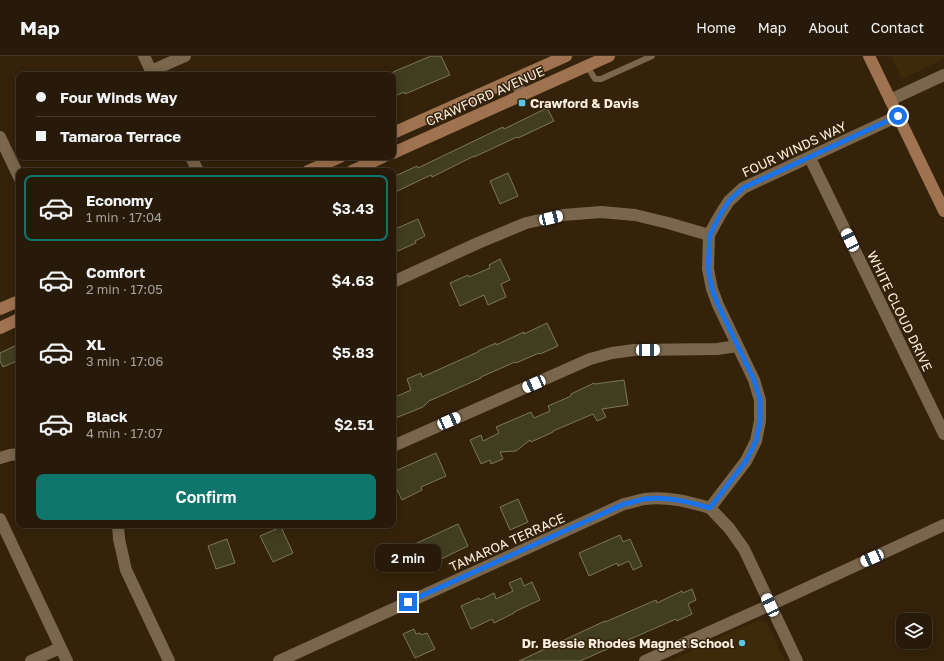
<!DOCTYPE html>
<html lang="en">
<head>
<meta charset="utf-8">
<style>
	:root { --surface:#271a08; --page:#2f2312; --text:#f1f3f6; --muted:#a4a19c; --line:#433829; --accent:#0f766e }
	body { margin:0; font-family:"Golos Text",sans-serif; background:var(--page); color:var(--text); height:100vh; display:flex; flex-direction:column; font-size:15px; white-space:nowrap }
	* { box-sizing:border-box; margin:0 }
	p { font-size:13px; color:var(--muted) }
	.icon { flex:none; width:22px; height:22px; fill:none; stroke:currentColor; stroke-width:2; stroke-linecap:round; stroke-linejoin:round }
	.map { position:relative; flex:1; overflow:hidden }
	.drawer { position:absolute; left:16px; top:112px; width:380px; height:360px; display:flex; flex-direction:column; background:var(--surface); border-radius:8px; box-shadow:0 2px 10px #0003,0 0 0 1px var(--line) }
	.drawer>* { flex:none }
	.hud { position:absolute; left:16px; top:16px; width:380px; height:88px; border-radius:8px; box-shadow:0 2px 10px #0003,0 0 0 1px var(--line); display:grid; align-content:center; height:88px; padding:0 20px; background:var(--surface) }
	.controls { position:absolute; left:896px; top:557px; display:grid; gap:8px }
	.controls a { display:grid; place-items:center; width:36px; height:36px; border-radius:8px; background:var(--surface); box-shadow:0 2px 10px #0003,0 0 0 1px var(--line); font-size:20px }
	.end { position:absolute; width:18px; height:18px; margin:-9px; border:5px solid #1a73e8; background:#fff; box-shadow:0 0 0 2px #fff }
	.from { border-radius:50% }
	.bubble { position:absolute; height:28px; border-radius:8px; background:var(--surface); box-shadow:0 2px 10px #0003,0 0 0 1px var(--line); font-size:13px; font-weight:600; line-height:28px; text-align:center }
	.car { position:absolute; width:12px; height:24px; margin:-12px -6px; border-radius:5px; box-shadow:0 0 3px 1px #0007; background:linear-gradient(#fff 24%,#345 0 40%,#fff 0 76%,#345 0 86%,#fff 0) }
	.hud b { display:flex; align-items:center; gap:14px; height:38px; font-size:15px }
	.hud b+b { border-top:1px solid var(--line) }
	.hud i { width:10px; height:10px; background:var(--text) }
	ul { padding:7px 0 0; list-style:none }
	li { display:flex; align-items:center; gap:12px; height:66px; margin:0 8px 6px; padding:0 12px; border:2px solid transparent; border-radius:8px }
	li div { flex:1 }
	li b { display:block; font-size:15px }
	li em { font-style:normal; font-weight:600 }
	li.selected { border-color:var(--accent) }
	li>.icon { width:36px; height:36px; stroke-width:1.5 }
	.button { display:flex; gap:8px; margin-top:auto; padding:8px 20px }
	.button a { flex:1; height:46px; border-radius:8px; background:var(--accent); color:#fff; font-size:16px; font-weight:600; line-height:46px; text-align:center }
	header { display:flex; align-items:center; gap:24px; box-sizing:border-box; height:56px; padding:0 20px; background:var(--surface); border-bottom:1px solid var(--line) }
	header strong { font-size:19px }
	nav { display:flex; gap:22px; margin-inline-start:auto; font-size:14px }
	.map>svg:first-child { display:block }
	.built { fill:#3e2908 }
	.building { fill:#413d20; stroke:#7b7758 }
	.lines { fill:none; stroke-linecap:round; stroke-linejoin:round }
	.lane { stroke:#79664c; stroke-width:6 }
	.street { stroke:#79664c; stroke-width:12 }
	.secondary { stroke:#9f7250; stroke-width:12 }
	.route { stroke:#1a73e8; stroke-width:5 }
	.poi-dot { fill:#5ac8e5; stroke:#34230a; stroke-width:1.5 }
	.labels { text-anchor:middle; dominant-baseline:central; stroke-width:3; stroke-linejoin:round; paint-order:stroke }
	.street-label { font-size:13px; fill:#fbefe1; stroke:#34230a }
	.poi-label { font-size:13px; font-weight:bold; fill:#fbefe1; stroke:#34230a; text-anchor:start }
</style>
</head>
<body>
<header>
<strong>Map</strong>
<nav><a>Home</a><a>Map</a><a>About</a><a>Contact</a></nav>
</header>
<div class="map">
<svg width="944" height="605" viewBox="0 0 944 605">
	<rect width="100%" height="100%" fill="#34230a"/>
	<!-- built -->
	<g class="built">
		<polygon points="891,0 944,0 944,3 902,23"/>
		<polygon points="756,565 760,565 765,566 768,569 785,605 669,605"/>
	</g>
	<!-- building -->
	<g class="building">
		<polygon points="431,0 441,0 450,19 405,38 404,36 393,41 393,16"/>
		<polygon points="547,52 554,65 518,82 517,81 474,101 474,100 432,121 431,119 393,137 393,121 417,110 418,112 503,71 504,73"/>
		<polygon points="508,117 518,140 500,148 490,125"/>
		<polygon points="418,163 425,180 415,185 416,187 393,197 393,174"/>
		<polygon points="500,203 510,224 501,228 506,241 488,249 484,239 460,250 450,227 468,219 469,221 490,212 489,209"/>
		<polygon points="547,267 558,290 540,298 539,297 516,307 515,306 481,321 481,322 429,345 423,351 393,363 393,342 411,334 407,323 421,317 422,321 478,296 478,295 496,287 496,289 524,276 524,278"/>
		<polygon points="19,288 19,304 3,311 0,305 0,297"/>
		<polygon points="624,324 628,349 602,353 606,361 597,365 593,358 553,375 553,376 531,386 530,384 516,395 500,396 503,403 491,408 490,404 481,408 470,384 481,379 483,385 499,377 496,371 531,356 534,362 550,355 548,350 571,340 571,338 594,327 595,328"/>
		<polygon points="436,397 446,420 421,431 422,434 402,444 393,425 393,416"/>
		<polygon points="518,443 528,466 510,474 500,451"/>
		<polygon points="458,468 468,490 441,503 442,505 426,512 415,488"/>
		<polygon points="281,471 293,497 273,506 260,480"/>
		<polygon points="620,479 623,486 630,483 642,510 633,514 629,505 618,510 617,507 589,520 579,497"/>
		<polygon points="227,483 235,507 216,513 208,490"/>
		<polygon points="521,522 524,530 532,526 540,544 514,556 514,557 494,567 492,563 471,573 461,550 479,542 480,544 494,537 496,543 513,535 509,527"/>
		<polygon points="692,533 696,544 688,548 692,558 677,565 676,563 580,605 519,605 605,565 605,566 656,544 657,547 682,535 683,537"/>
		<polygon points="414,573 416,578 420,577 421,579 427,577 435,593 415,602 403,578"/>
	</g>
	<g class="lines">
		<!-- lane -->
		<polyline class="lane" points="587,10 595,23 601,23 652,0"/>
		<!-- street -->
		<g class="street">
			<polyline points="144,0 153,19"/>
			<polyline points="151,15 185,0"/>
			<polyline points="515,23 522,39"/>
			<polyline points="890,44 944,19"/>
			<polyline points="0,81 19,121"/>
			<polyline points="191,101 198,115"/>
			<polyline points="810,102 944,378"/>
			<polyline points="393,226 478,187 526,167 563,159 601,156 635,159 668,167 709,179"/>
			<polyline points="393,390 590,303 612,297 634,294 717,293 737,290"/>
			<polyline points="0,402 10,399 19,398"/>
			<polyline points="710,452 746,405 756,385 760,365 760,344 754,324 718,249 712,233 708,213 709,179 720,159 729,145 743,132 898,60"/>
			<polyline points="710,452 729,472 744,493 797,605"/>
			<polyline points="0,463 67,605"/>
			<polyline points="118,469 119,483 126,514 169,605"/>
			<polyline points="31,605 60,592"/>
			<path d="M279,605L624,448C631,447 638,444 645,443C667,440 690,446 710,452"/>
			<polyline points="645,605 770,549 944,469"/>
		</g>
		<!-- secondary -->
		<g class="secondary">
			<polyline points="869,0 944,155"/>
			<polyline points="393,77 566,0"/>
			<polyline points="393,97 609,0"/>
			<polyline points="308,115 340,101"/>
			<polyline points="352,115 383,101"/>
			<polyline points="0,253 19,245"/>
			<polyline points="0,272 19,263"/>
		</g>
	</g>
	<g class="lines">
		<!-- route -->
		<path class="route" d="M408,546L624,448C631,447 638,444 645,443C667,440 689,446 710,452L746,405L756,385L760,365V344L754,324L718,249L712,233L708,213L710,179L720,159L729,145L743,132L898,60"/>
	</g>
	<!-- markers -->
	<g class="poi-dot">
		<rect x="518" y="43" width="8" height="8" rx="2"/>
		<circle cx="742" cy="587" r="4"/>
	</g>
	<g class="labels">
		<!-- street labels -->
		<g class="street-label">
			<text transform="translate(485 40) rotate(-24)">CRAWFORD AVENUE</text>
			<text transform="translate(794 93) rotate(-25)">FOUR WINDS WAY</text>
			<text transform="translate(900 255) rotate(64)">WHITE CLOUD DRIVE</text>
			<text transform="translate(507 486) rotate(-24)">TAMAROA TERRACE</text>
		</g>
		<!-- poi labels -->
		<g class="poi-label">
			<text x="530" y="47">Crawford &amp; Davis</text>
			<text x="734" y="587" text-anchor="end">Dr. Bessie Rhodes Magnet School</text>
		</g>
	</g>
</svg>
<div class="controls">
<a><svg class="icon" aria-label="layers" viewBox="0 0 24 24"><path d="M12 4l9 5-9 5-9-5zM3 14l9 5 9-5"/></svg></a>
</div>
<i class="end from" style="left:898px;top:60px"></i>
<i class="end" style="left:408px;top:546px"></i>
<div class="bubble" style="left:375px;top:488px;width:66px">2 min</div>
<i class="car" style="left:551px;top:162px;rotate:77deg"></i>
<i class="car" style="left:850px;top:184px;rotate:334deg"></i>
<i class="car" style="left:648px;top:294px;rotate:89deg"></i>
<i class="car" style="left:534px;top:328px;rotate:246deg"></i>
<i class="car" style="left:449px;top:365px;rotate:66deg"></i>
<i class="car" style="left:872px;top:502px;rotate:246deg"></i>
<i class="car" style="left:770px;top:549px;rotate:335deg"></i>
<div class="hud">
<b><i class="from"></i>Four Winds Way</b>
<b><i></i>Tamaroa Terrace</b>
</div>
<section class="drawer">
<ul>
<li class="selected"><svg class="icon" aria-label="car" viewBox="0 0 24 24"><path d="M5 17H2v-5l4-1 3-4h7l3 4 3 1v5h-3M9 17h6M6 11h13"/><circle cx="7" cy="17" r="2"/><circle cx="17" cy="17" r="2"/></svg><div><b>Economy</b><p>1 min · 17:04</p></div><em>$3.43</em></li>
<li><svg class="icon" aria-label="car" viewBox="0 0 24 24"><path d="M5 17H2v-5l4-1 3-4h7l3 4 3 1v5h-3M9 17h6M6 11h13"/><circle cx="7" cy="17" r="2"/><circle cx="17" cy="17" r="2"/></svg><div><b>Comfort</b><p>2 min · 17:05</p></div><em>$4.63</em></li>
<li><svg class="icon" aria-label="car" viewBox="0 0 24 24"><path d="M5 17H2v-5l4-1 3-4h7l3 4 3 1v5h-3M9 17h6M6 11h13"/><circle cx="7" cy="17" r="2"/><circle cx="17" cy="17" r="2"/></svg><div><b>XL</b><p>3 min · 17:06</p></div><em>$5.83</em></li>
<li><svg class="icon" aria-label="car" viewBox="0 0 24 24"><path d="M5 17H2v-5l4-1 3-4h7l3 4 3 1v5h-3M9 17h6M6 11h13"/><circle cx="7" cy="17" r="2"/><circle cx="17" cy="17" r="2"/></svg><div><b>Black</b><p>4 min · 17:07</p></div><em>$2.51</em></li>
</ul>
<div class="button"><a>Confirm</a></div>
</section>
</div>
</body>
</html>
